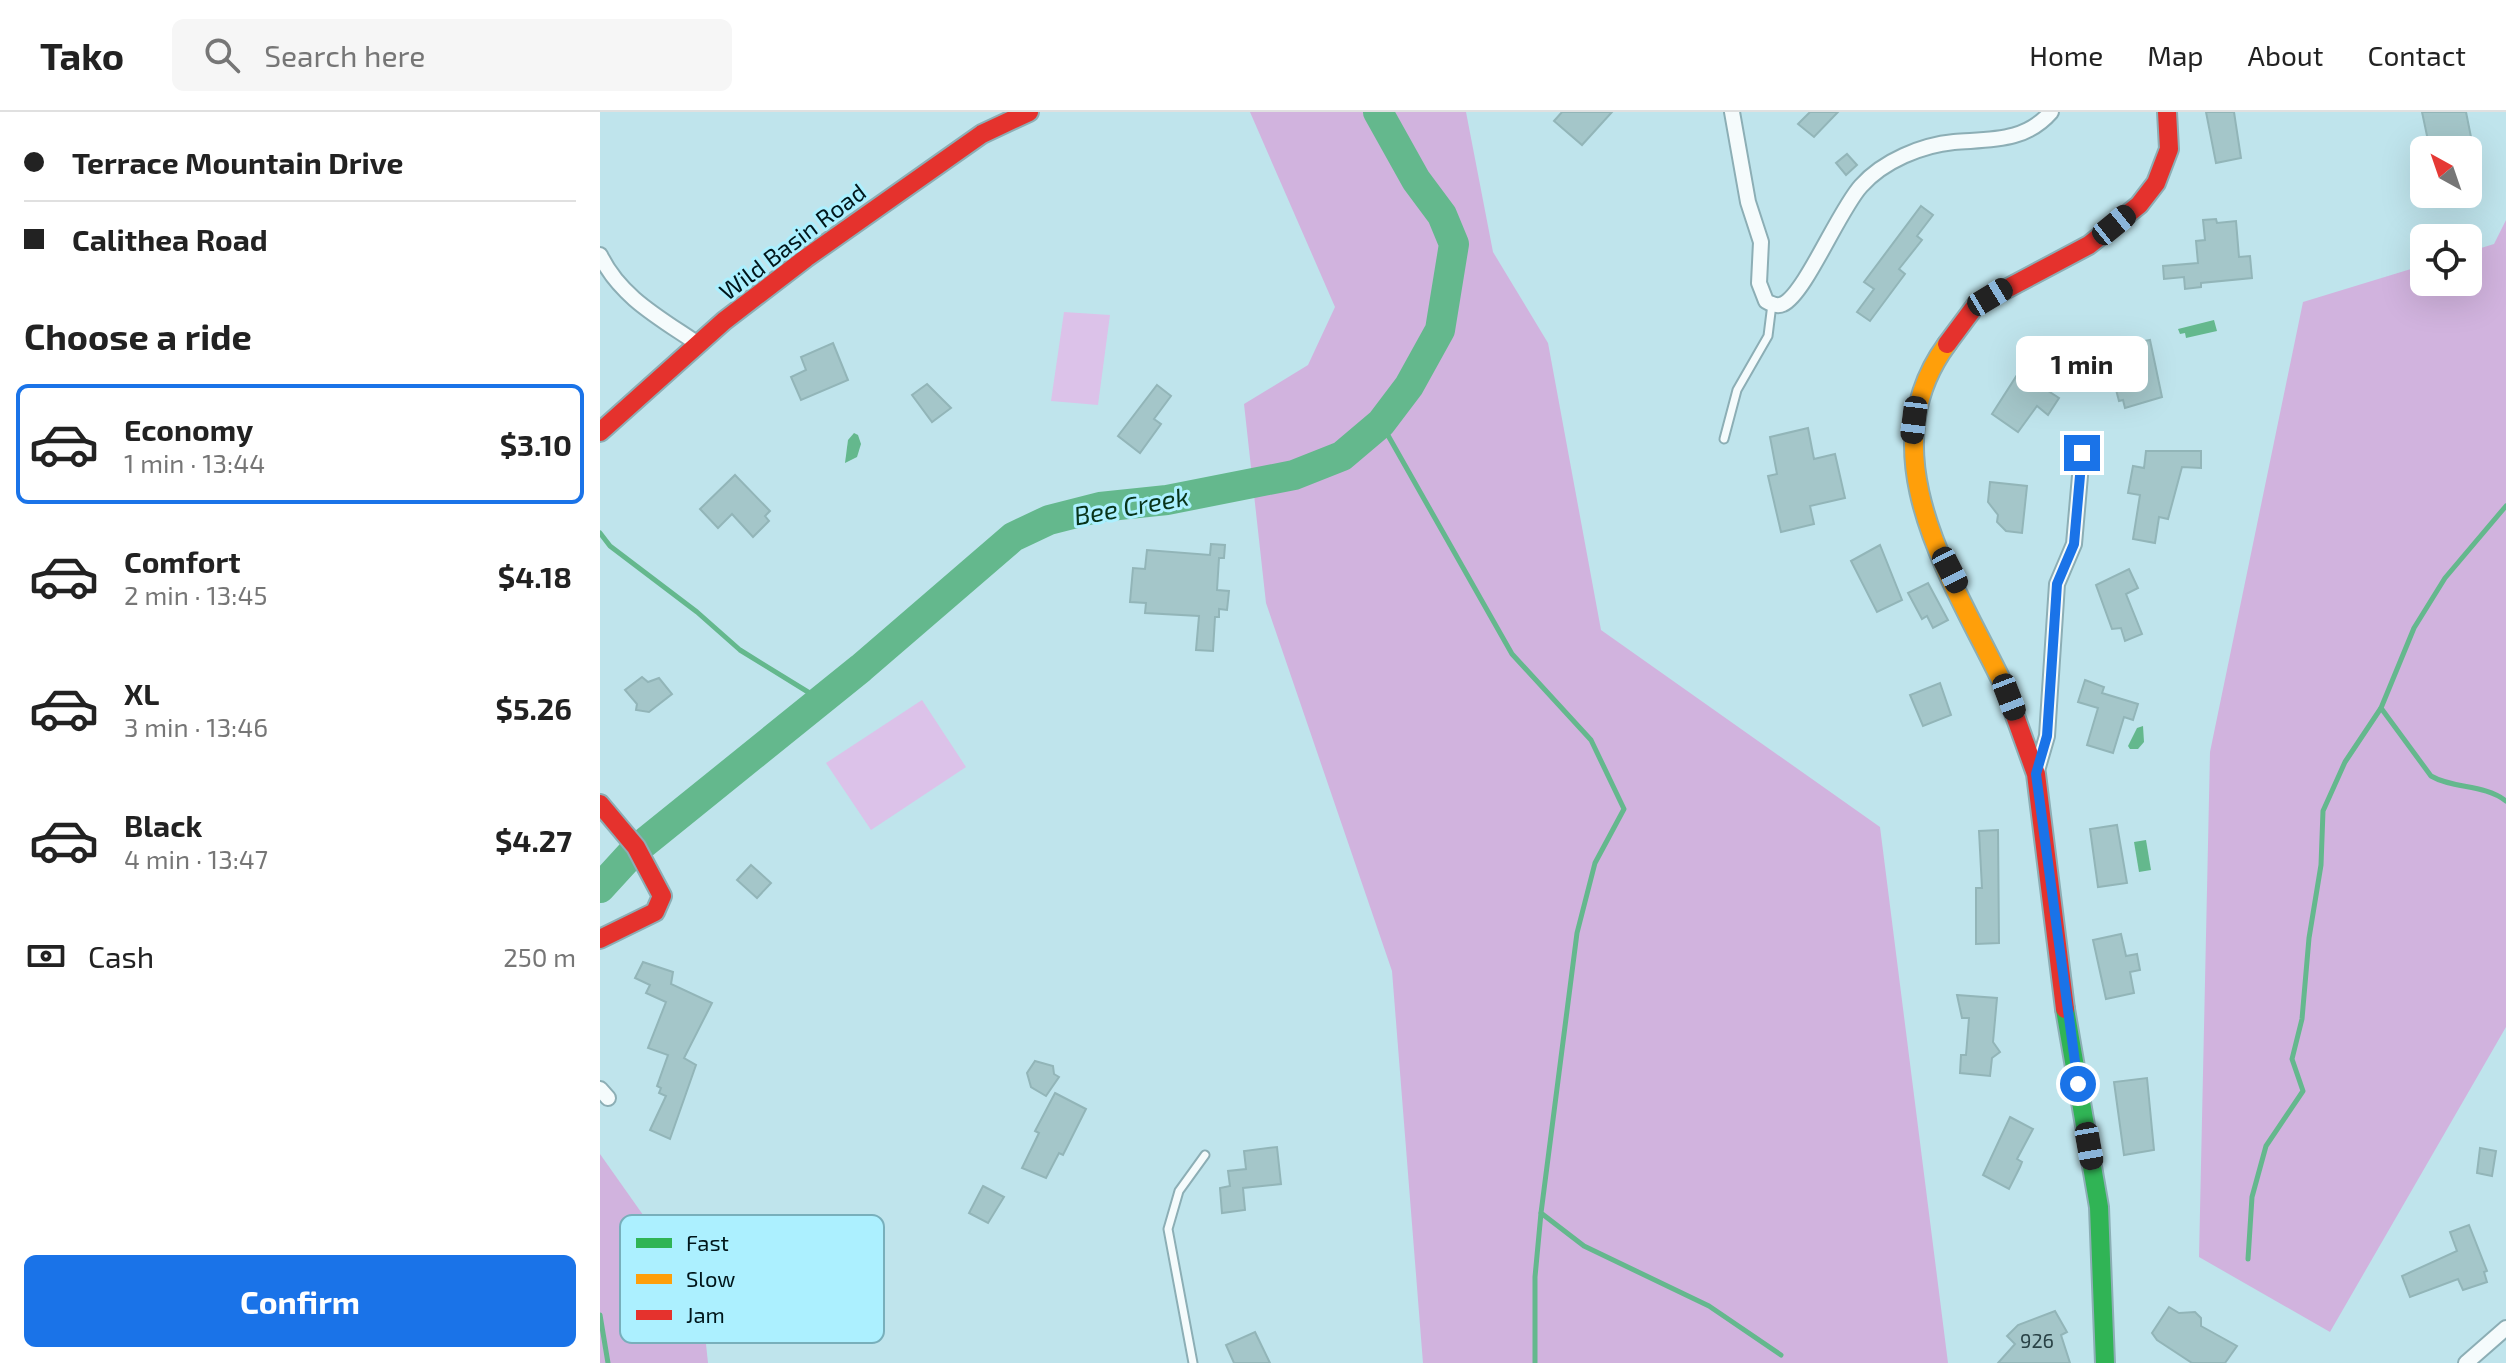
<!DOCTYPE html>
<html lang="en">
<head>
<meta charset="utf-8">
<style>
	:root { --surface:#fff; --page:#f6f6f6; --text:#222; --muted:#767676; --line:#e0e0e0; --accent:#1a73e8 }
	body { margin:0; font-family:"Exo 2",sans-serif; background:var(--page); color:var(--text); height:100vh; display:flex; flex-direction:column; font-size:30px; white-space:nowrap }
	* { box-sizing:border-box; margin:0 }
	p { font-size:26px; color:var(--muted) }
	.icon { flex:none; width:44px; height:44px; fill:none; stroke:currentColor; stroke-width:2; stroke-linecap:round; stroke-linejoin:round }
	.map { position:relative; flex:1; overflow:hidden }
	.panel { display:flex; flex-direction:column; background:var(--surface); width:600px }
	.panel>* { flex:none }
	.banner { display:grid; align-content:center; height:176px; padding:0 24px; background:var(--surface) }
	.needle { width:52px; rotate:320deg }
	.fabs { position:absolute; left:1810px; top:24px; display:grid; gap:16px }
	.fabs a { display:grid; place-items:center; width:72px; height:72px; border-radius:12px; background:var(--surface); box-shadow:0 8px 32px #0002; font-size:40px }
	.end { position:absolute; width:36px; height:36px; margin:-18px; border:10px solid #1a73e8; background:#fff; box-shadow:0 0 0 4px #fff }
	.from { border-radius:50% }
	.bubble { position:absolute; height:56px; border-radius:12px; background:var(--surface); box-shadow:0 8px 32px #0002; font-size:26px; font-weight:700; line-height:56px; text-align:center }
	.car { position:absolute; width:24px; height:48px; margin:-24px -12px; border-radius:10px; box-shadow:0 0 6px 2px #0007; background:linear-gradient(#222 24%,#8ab4d8 0 40%,#222 0 76%,#8ab4d8 0 86%,#222 0) }
	.banner b { display:flex; align-items:center; gap:28px; height:76px; font-size:30px }
	.banner b+b { border-top:2px solid var(--line) }
	.banner i { width:20px; height:20px; background:var(--text) }
	ul { padding:0; list-style:none }
	li { display:flex; align-items:center; gap:24px; height:120px; margin:0 16px 12px; padding:0 8px; border:4px solid transparent; border-radius:12px }
	li div { flex:1 }
	li b { display:block; font-size:30px }
	li em { font-style:normal; font-weight:700 }
	li.on { border-color:var(--accent) }
	li>.icon { width:72px; height:72px; stroke-width:1.5 }
	h2 { padding:0 24px; font-size:36px; line-height:96px }
	.pay { display:flex; align-items:center; gap:20px; height:88px; padding:0 24px; font-size:30px }
	.pay p { margin-inline-start:auto }
	.primary-button { display:flex; gap:16px; margin-top:auto; padding:16px 24px }
	.primary-button a { flex:1; height:92px; border-radius:12px; background:var(--accent); color:#fff; font-size:32px; font-weight:700; line-height:92px; text-align:center }
	header { display:flex; align-items:center; gap:48px; box-sizing:border-box; height:112px; padding:0 40px; background:var(--surface); border-bottom:2px solid var(--line) }
	header strong { font-size:38px }
	nav { display:flex; gap:44px; margin-inline-start:auto; font-size:28px }
	.search { width:560px; height:72px; background:var(--page); display:flex; align-items:center; gap:20px; box-sizing:border-box; padding:0 28px; border-radius:12px; color:var(--muted); font-size:30px }
	main { display:flex; flex:1; min-height:0 }
	.map>svg:first-child { display:block }
	.green { fill:#dcc2e9 }
	.forest { fill:#d1b3de }
	.water { fill:#64b88d }
	.lines { fill:none; stroke-linecap:round; stroke-linejoin:round }
	.stream { stroke:#64b88d; stroke-width:5 }
	.river { stroke:#64b88d; stroke-width:30 }
	.building { fill:#a4c6c9; stroke:#92b5b8; stroke-width:2 }
	.lane-casing { stroke:#8caeb5; stroke-width:11 }
	.street-casing { stroke:#8caeb5; stroke-width:18 }
	.fast-casing { stroke:#8caeb5; stroke-width:22 }
	.slow-casing { stroke:#8caeb5; stroke-width:22 }
	.jam-casing { stroke:#8caeb5; stroke-width:22 }
	.lane { stroke:#f5fbfc; stroke-width:7 }
	.street { stroke:#f5fbfc; stroke-width:14 }
	.fast { stroke:#30b455; stroke-width:18 }
	.slow { stroke:#ff9f0a; stroke-width:18 }
	.jam { stroke:#e5322d; stroke-width:18 }
	.route { stroke:#1a73e8; stroke-width:10 }
	.labels { text-anchor:middle; dominant-baseline:central; stroke-width:6; stroke-linejoin:round; paint-order:stroke }
	.number-label { font-size:20px; fill:#294246 }
	.street-label { font-size:24px; fill:#00161b; stroke:#acf0ff }
	.water-label { font-size:26px; font-style:italic; fill:#08341a; stroke:#acf0ff }
	.key { fill:#acf0ff; stroke:#78afbb; stroke-width:2 }
	.key-label { font-size:22px; fill:#00161b }
</style>
</head>
<body>
<header>
<strong>Tako</strong>
<div class="search"><svg class="icon" aria-label="search" viewBox="0 0 24 24"><circle cx="10" cy="10" r="6"/><path d="M15 15l6 6"/></svg>Search here</div>
<nav><a>Home</a><a>Map</a><a>About</a><a>Contact</a></nav>
</header>
<main>
<section class="panel">
<div class="banner">
<b><i class="from"></i>Terrace Mountain Drive</b>
<b><i></i>Calithea Road</b>
</div>
<h2>Choose a ride</h2>
<ul>
<li class="on"><svg class="icon" aria-label="car" viewBox="0 0 24 24"><path d="M5 17H2v-5l4-1 3-4h7l3 4 3 1v5h-3M9 17h6M6 11h13"/><circle cx="7" cy="17" r="2"/><circle cx="17" cy="17" r="2"/></svg><div><b>Economy</b><p>1 min · 13:44</p></div><em>$3.10</em></li>
<li><svg class="icon" aria-label="car" viewBox="0 0 24 24"><path d="M5 17H2v-5l4-1 3-4h7l3 4 3 1v5h-3M9 17h6M6 11h13"/><circle cx="7" cy="17" r="2"/><circle cx="17" cy="17" r="2"/></svg><div><b>Comfort</b><p>2 min · 13:45</p></div><em>$4.18</em></li>
<li><svg class="icon" aria-label="car" viewBox="0 0 24 24"><path d="M5 17H2v-5l4-1 3-4h7l3 4 3 1v5h-3M9 17h6M6 11h13"/><circle cx="7" cy="17" r="2"/><circle cx="17" cy="17" r="2"/></svg><div><b>XL</b><p>3 min · 13:46</p></div><em>$5.26</em></li>
<li><svg class="icon" aria-label="car" viewBox="0 0 24 24"><path d="M5 17H2v-5l4-1 3-4h7l3 4 3 1v5h-3M9 17h6M6 11h13"/><circle cx="7" cy="17" r="2"/><circle cx="17" cy="17" r="2"/></svg><div><b>Black</b><p>4 min · 13:47</p></div><em>$4.27</em></li>
</ul>
<div class="pay"><svg class="icon" aria-label="cash" viewBox="0 0 24 24"><path d="M3 7h18v10H3z"/><circle cx="12" cy="12" r="2"/></svg>Cash<p>250 m</p></div>
<div class="primary-button"><a>Confirm</a></div>
</section>
<div class="map">
<svg width="1906" height="1251" viewBox="0 0 1906 1251">
	<rect width="100%" height="100%" fill="#bfe4ec"/>
	<!-- green -->
	<g class="green">
		<polygon points="464,200 510,203 498,293 451,289"/>
		<polygon points="322,588 366,655 271,718 226,651"/>
	</g>
	<!-- forest -->
	<g class="forest">
		<polygon points="650,0 866,0 893,140 948,231 1001,518 1280,715 1348,1251 823,1251 792,859 666,491 644,292 708,253 735,195"/>
		<polygon points="1906,108 1906,915 1730,1220 1599,1145 1610,640 1703,190 1824,153 1824,170 1868,170 1868,140 1894,132"/>
		<polygon points="0,1042 101,1185 108,1251 0,1251"/>
	</g>
	<!-- water -->
	<g class="water">
		<polygon points="1614,208 1617,219 1586,226 1585,221 1580,222 1578,217"/>
		<polygon points="254,321 258,323 261,332 257,345 245,351 248,328"/>
		<polygon points="1543,614 1544,630 1538,637 1530,637 1528,634 1537,616"/>
		<polygon points="1546,728 1551,758 1539,760 1534,730"/>
	</g>
	<g class="lines">
		<!-- stream -->
		<g class="stream">
			<polyline points="781,311 912,542 991,628 1024,697 995,751 977,821 941,1101 984,1134 1109,1194 1181,1243"/>
			<polyline points="0,421 10,434 97,500 140,538 221,588"/>
			<path d="M1781,596L1831,664C1853,677 1884,672 1906,689"/>
			<polyline points="1648,1147 1652,1085 1666,1034 1703,979 1692,947 1702,907 1709,826 1721,753 1723,699 1745,650 1781,596 1814,516 1845,466 1906,394"/>
			<polyline points="0,1203 8,1251"/>
			<polyline points="935,1251 935,1165 941,1101"/>
		</g>
		<!-- river -->
		<polyline class="river" points="0,776 33,740 261,556 413,425 449,408 500,395 567,388 694,363 742,344 781,311 809,274 840,218 854,132 842,103 816,68 778,0"/>
	</g>
	<!-- building -->
	<g class="building">
		<polygon points="962,0 1012,0 982,33 954,9"/>
		<polygon points="1210,0 1238,0 1214,25 1198,12"/>
		<polygon points="1606,0 1634,0 1641,46 1616,51"/>
		<polygon points="1822,0 1866,0 1871,25 1853,29 1855,38 1830,38"/>
		<polygon points="1247,42 1257,53 1246,63 1236,51"/>
		<polygon points="1321,94 1333,103 1317,124 1322,128 1299,157 1305,162 1270,209 1257,200 1274,177 1264,170"/>
		<polygon points="1616,107 1617,111 1636,109 1639,145 1650,144 1652,166 1601,171 1601,175 1585,177 1584,165 1564,167 1563,154 1598,151 1596,129 1605,128 1603,108"/>
		<polygon points="1550,228 1562,285 1525,296 1523,288 1519,289 1515,274 1537,269 1529,232"/>
		<polygon points="233,231 248,268 201,288 191,265 206,258 201,245"/>
		<polygon points="1419,260 1459,286 1448,303 1437,294 1418,320 1392,302"/>
		<polygon points="327,272 351,296 332,310 312,283"/>
		<polygon points="557,273 571,284 554,307 561,312 540,341 518,324"/>
		<polygon points="1208,316 1214,347 1235,342 1245,386 1210,394 1214,412 1181,420 1168,364 1177,362 1170,325"/>
		<polygon points="1546,339 1601,339 1601,356 1582,355 1568,407 1559,405 1555,431 1533,427 1540,383 1528,381 1533,354 1544,356"/>
		<polygon points="135,363 170,399 165,404 169,409 153,425 132,402 118,416 100,397"/>
		<polygon points="1390,370 1427,374 1422,421 1406,419 1397,410 1398,403 1388,390"/>
		<polygon points="611,432 625,433 624,446 619,446 617,478 629,479 627,498 619,497 619,505 615,505 613,539 596,538 599,504 545,501 546,491 530,490 533,456 545,457 547,438 610,443"/>
		<polygon points="1280,433 1302,488 1277,500 1251,449"/>
		<polygon points="1529,457 1538,476 1526,482 1542,522 1525,529 1521,516 1512,517 1496,473"/>
		<polygon points="1328,471 1348,508 1333,516 1327,504 1322,507 1308,481"/>
		<polygon points="42,565 48,570 59,566 72,582 49,600 36,598 37,592 25,578"/>
		<polygon points="1485,568 1504,575 1502,581 1538,592 1533,608 1524,605 1513,641 1487,633 1498,596 1478,590"/>
		<polygon points="1340,571 1351,603 1323,614 1310,583"/>
		<polygon points="1517,713 1527,771 1498,775 1490,717"/>
		<polygon points="1398,718 1399,831 1376,832 1376,776 1382,776 1379,719"/>
		<polygon points="151,753 171,771 157,786 137,768"/>
		<polygon points="1521,822 1526,844 1537,842 1540,858 1530,860 1534,881 1506,887 1493,828"/>
		<polygon points="43,850 73,860 71,872 112,891 84,946 96,953 70,1027 50,1018 66,984 59,981 61,976 57,974 68,943 48,936 66,890 46,881 50,873 35,866"/>
		<polygon points="1357,883 1397,886 1393,930 1400,940 1392,946 1390,964 1360,961 1361,943 1366,943 1369,906 1362,906"/>
		<polygon points="435,949 453,954 454,962 459,965 446,984 431,975 427,961"/>
		<polygon points="1547,966 1554,1038 1524,1043 1514,970"/>
		<polygon points="455,981 486,997 463,1043 459,1041 446,1066 422,1056 439,1021 435,1019"/>
		<polygon points="1410,1005 1433,1017 1417,1047 1422,1050 1420,1055 1409,1077 1383,1063"/>
		<polygon points="677,1035 681,1072 643,1076 645,1098 622,1101 620,1076 630,1074 628,1059 646,1057 644,1039"/>
		<polygon points="1880,1036 1896,1039 1892,1064 1877,1061"/>
		<polygon points="383,1074 404,1085 388,1111 369,1101"/>
		<polygon points="1869,1113 1887,1159 1884,1160 1887,1170 1863,1178 1858,1167 1810,1185 1802,1164 1857,1139 1850,1120"/>
		<polygon points="1569,1195 1579,1201 1595,1200 1601,1206 1601,1214 1637,1234 1625,1251 1592,1251 1557,1228 1552,1221"/>
		<polygon points="1455,1199 1467,1220 1461,1223 1470,1251 1398,1251 1415,1232 1407,1224 1418,1213"/>
		<polygon points="655,1220 670,1251 634,1251 626,1233"/>
	</g>
	<g class="lines">
		<!-- lane casing -->
		<g class="lane-casing">
			<g id="lane">
				<polyline points="1124,327 1137,278 1168,224 1172,192"/>
				<polyline points="593,1251 568,1117 579,1079 605,1043"/>
			</g>
		</g>
		<!-- street casing -->
		<g class="street-casing">
			<g id="street">
				<path d="M1132,0L1148,90L1161,130L1159,171L1166,189C1171,192 1177,195 1183,192C1205,182 1239,98 1261,74C1283,49 1322,33 1354,30C1391,27 1425,30 1451,0"/>
				<path d="M0,143C20,185 60,206 98,232"/>
				<polyline points="1436,662 1447,624 1457,472 1474,432 1482,341"/>
				<polyline points="0,977 8,986"/>
				<polyline points="1866,1251 1906,1216"/>
			</g>
		</g>
		<!-- fast casing -->
		<g class="fast-casing">
			<polyline id="fast" points="1465,897 1499,1095 1505,1251"/>
		</g>
		<!-- slow casing -->
		<g class="slow-casing">
			<path id="slow" d="M1347,232C1265,344 1355,471 1405,576"/>
		</g>
		<!-- jam casing -->
		<g class="jam-casing">
			<g id="jam">
				<polyline points="1347,232 1376,193 1489,133 1539,93 1556,71 1569,37 1567,0"/>
				<polyline points="0,320 124,209 206,146 382,22 429,0"/>
				<polyline points="1405,576 1436,662 1465,897"/>
				<polyline points="0,692 36,735 62,784 55,800 0,827"/>
			</g>
		</g>
		<!-- lane -->
		<use href="#lane" class="lane"/>
		<!-- street -->
		<use href="#street" class="street"/>
		<!-- fast -->
		<use href="#fast" class="fast"/>
		<!-- slow -->
		<use href="#slow" class="slow"/>
		<!-- jam -->
		<use href="#jam" class="jam"/>
	</g>
	<g class="lines">
		<!-- route -->
		<polyline class="route" points="1478,972 1436,662 1447,624 1457,472 1474,432 1482,341"/>
	</g>
	<g class="labels">
		<!-- number labels -->
		<g class="number-label">
			<text x="1437" y="1228">926</text>
		</g>
		<!-- street labels -->
		<g class="street-label">
			<text transform="translate(192 129) rotate(-37)">Wild Basin Road</text>
		</g>
		<!-- water labels -->
		<g class="water-label">
			<text transform="translate(531 393) rotate(-10)">Bee Creek</text>
		</g>
	</g>
	<!-- legend -->
	<rect x="20" y="1103" width="264" height="128" rx="12" class="key"/>
	<rect x="36" y="1126" width="36" height="10" fill="#30b455"/>
	<rect x="36" y="1162" width="36" height="10" fill="#ff9f0a"/>
	<rect x="36" y="1198" width="36" height="10" fill="#e5322d"/>
	<g class="key-label">
		<text x="86" y="1139">Fast</text>
		<text x="86" y="1175">Slow</text>
		<text x="86" y="1211">Jam</text>
	</g>
</svg>
<div class="fabs">
<a><svg class="needle" viewBox="-14 -14 28 28"><path d="M0-13l5 13h-10z" fill="#e53935"/><path d="M0 13l5-13h-10z" fill="#767676"/></svg></a>
<a><svg class="icon" aria-label="locate" viewBox="0 0 24 24"><circle cx="12" cy="12" r="6"/><path d="M12 2v4M12 18v4M2 12h4M18 12h4"/></svg></a>
</div>
<i class="end from" style="left:1478px;top:972px"></i>
<i class="end" style="left:1482px;top:341px"></i>
<div class="bubble" style="left:1416px;top:224px;width:132px">1 min</div>
<i class="car" style="left:1514px;top:113px;rotate:51deg"></i>
<i class="car" style="left:1390px;top:185px;rotate:59deg"></i>
<i class="car" style="left:1314px;top:308px;rotate:187deg"></i>
<i class="car" style="left:1350px;top:458px;rotate:153deg"></i>
<i class="car" style="left:1409px;top:585px;rotate:159deg"></i>
<i class="car" style="left:1489px;top:1034px;rotate:170deg"></i>
</div>
</main>
</body>
</html>
